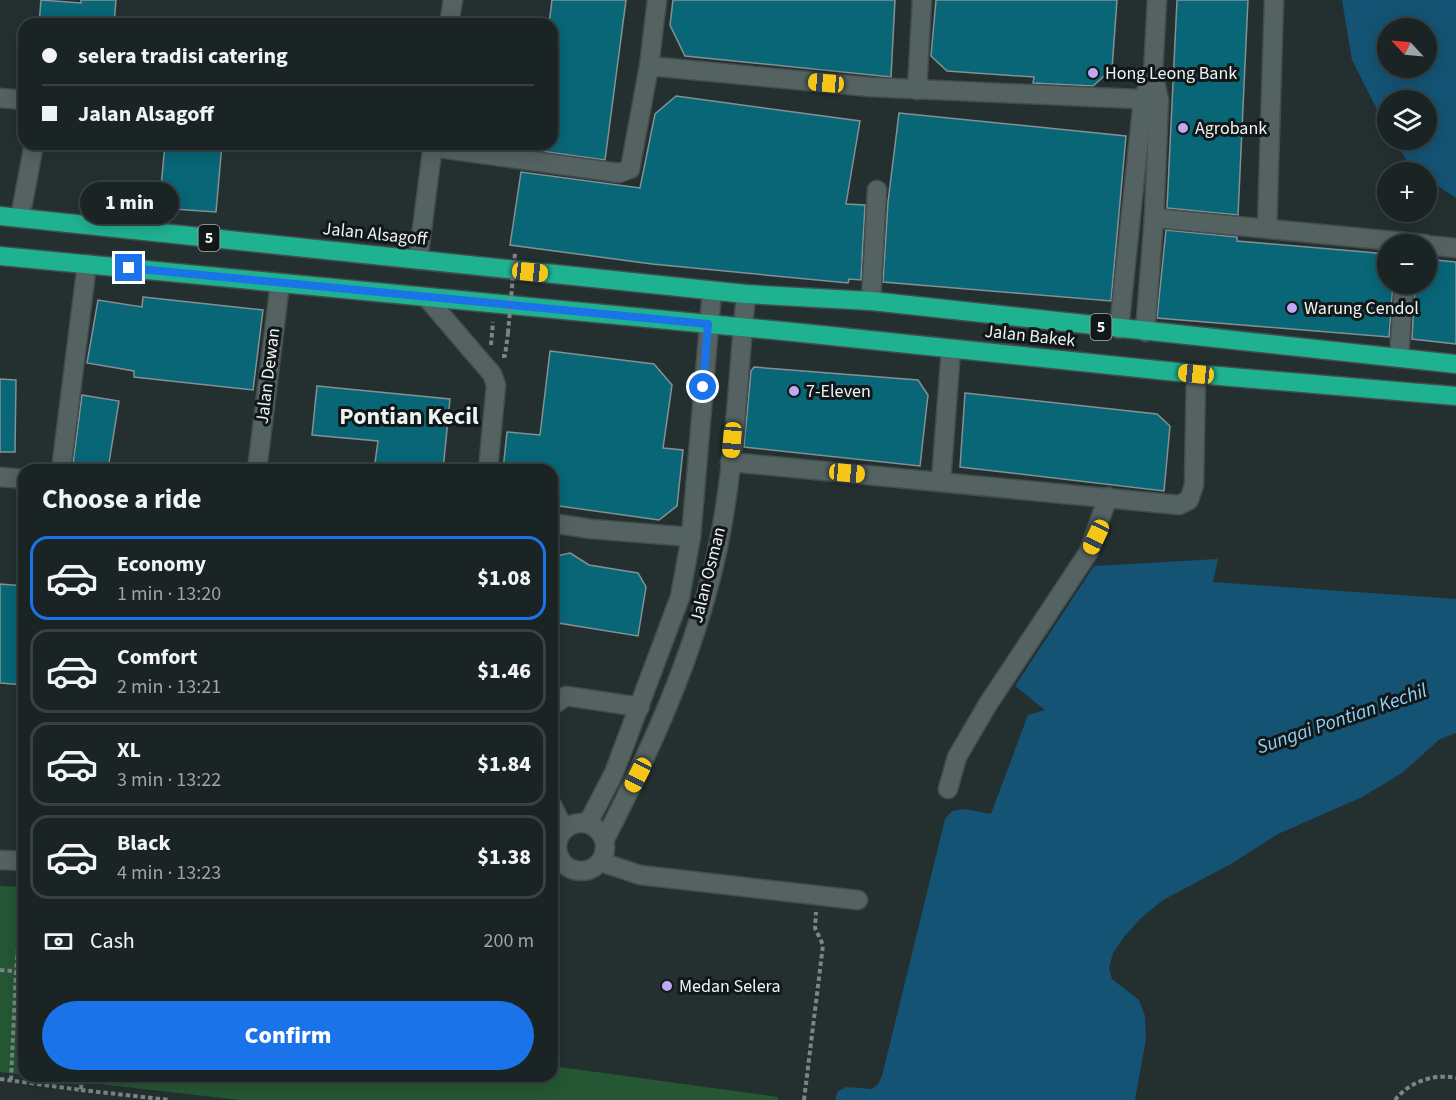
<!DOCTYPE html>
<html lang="en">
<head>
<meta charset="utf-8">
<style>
	:root { --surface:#1b2424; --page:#283031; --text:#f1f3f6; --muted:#a0a4a6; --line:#394141; --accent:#1a73e8 }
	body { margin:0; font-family:"Source Sans 3",sans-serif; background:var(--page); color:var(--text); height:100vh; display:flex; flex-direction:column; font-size:22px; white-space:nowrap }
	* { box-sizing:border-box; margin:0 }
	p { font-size:20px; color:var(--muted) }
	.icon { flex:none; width:33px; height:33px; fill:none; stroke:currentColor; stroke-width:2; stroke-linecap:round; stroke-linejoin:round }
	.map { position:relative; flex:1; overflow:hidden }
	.sheet { position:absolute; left:18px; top:464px; width:540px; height:618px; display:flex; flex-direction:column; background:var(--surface); border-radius:18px; box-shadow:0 3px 15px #0003,0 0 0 2px var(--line) }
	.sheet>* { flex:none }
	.guide { position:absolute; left:18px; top:18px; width:540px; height:132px; border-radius:18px; box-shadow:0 3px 15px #0003,0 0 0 2px var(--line); display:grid; align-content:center; height:132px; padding:0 24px; background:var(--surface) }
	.needle { width:39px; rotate:296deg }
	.fabs { position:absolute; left:1377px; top:18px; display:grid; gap:12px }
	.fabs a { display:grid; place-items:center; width:60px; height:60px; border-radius:50%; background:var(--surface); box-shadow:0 3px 15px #0003,0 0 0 2px var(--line); font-size:30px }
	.end { position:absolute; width:27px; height:27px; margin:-14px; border:8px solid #1a73e8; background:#fff; box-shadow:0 0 0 3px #fff }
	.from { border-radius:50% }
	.bubble { position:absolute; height:42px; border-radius:21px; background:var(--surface); box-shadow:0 3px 15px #0003,0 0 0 2px var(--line); font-size:20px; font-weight:800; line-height:42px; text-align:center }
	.car { position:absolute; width:18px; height:36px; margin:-18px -9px; border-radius:8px; box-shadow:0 0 4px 2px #0007; background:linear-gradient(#f5c518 24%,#345 0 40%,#f5c518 0 76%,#345 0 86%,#f5c518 0) }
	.guide b { display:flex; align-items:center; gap:21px; height:57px; font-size:22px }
	.guide b+b { border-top:2px solid var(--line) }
	.guide i { width:15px; height:15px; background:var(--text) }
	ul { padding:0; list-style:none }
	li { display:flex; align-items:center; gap:18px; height:84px; margin:0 12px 9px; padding:0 12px; border:3px solid var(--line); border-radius:18px }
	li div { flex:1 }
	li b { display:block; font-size:22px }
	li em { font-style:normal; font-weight:800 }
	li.on { border-color:var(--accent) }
	li>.icon { width:54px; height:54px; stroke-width:1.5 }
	h2 { padding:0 24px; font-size:27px; line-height:72px }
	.pay { display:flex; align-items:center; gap:15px; height:66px; padding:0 24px; font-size:22px }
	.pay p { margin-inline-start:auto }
	.action { display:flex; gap:12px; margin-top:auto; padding:12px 24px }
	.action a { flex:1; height:69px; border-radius:36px; background:var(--accent); color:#fff; font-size:24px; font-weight:800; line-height:69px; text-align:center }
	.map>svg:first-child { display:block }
	.green { fill:#255734 }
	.water { fill:#145373; fill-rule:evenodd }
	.building { fill:#086677; stroke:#839194; stroke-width:1.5 }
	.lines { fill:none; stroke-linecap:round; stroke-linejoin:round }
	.minor-casing { stroke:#434d4d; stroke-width:21 }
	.highway-casing { stroke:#434d4d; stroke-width:21 }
	.path { stroke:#7b8585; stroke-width:4; stroke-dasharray:4.5 3; stroke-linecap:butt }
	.minor { stroke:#546261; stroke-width:18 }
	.highway { stroke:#1fb291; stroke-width:18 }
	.path-bridge { stroke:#7b8585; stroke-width:4; stroke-dasharray:4.5 3; stroke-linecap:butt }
	.route { stroke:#1a73e8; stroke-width:8 }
	.poi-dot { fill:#c1a8f3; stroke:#121717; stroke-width:2 }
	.labels { text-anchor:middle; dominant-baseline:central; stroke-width:6; stroke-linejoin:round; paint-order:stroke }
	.shield { fill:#121717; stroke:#abb1b1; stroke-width:1.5 }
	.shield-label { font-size:16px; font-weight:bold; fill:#ecf3f3 }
	.poi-label { font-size:18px; fill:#ecf3f3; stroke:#121717; text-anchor:start }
	.street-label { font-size:18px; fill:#ecf3f3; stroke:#121717 }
	.water-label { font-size:20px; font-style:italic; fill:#8ed1fa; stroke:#121717 }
	.district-label { font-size:24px; font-weight:bold; fill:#ecf3f3; stroke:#121717 }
</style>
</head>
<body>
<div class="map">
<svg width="1456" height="1100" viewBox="0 0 1456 1100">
	<rect width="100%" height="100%" fill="#243030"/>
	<!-- green -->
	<g class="green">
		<polygon points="0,886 24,887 24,1075 0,1072"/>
		<polygon points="552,1066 778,1097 778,1100 240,1100 29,1076 552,1076"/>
	</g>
	<!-- water -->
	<g class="water">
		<path d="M1342,0H1456V198L1427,179L1426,172L1413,171L1394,140H1426V100H1388L1387,129L1352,60ZM1388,28H1426V68H1388Z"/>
		<polygon points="1218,559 1213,582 1456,599 1456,733 1440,739 1402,773 1362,797 1278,834 1231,864 1163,900 1141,918 1124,937 1113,953 1109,968 1112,979 1139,1000 1145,1016 1146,1039 1135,1100 835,1100 838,1091 847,1087 872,1089 878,1084 882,1076 945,819 952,811 965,809 991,814 1028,715 1045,710 1015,686 1094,566"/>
	</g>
	<!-- building -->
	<g class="building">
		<polygon points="41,0 81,3 81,0 116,0 114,24 39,24"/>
		<polygon points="552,0 626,0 605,160 533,150 534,144 552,144 552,24 549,24"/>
		<polygon points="673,0 895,0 891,77 685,56 670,25"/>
		<polygon points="936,0 1117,0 1112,69 1093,86 1033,83 1034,77 947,71 931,56"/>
		<polygon points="1177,0 1248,0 1238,215 1167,208"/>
		<polygon points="676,96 860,121 846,204 865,205 861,280 849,279 848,283 652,264 510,245 521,172 640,188 655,114"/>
		<polygon points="899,113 1126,136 1111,301 883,282 888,202"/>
		<polygon points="165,144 222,144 216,212 159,208"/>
		<polygon points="1166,230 1237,237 1237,241 1388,254 1388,284 1393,284 1389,337 1157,318"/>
		<polygon points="1426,259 1456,262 1456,344 1412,339 1415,284 1426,284"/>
		<polygon points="143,297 263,310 253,390 134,377 134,371 87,363 98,300 142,307"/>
		<polygon points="550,351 654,364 672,385 663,448 683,450 677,506 659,520 552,505 552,470 503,470 507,432 540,435"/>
		<polygon points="754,367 918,380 928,395 920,466 744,447 751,371"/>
		<polygon points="0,379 16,380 15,452 0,452"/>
		<polygon points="317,386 450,399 443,470 374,470 378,441 312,435"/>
		<polygon points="965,393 1157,414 1170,426 1164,491 960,467"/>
		<polygon points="82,395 119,401 108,469 73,464"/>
		<polygon points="570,553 589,565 638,573 646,587 638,636 552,622 552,557"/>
		<polygon points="0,584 24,586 24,685 0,683"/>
	</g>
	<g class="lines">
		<!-- minor casing -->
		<g class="minor-casing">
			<g id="minor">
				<polyline points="449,24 453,0"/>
				<polyline points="649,66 870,87 1159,100"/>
				<polyline points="917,90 922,0"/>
				<polyline points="0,98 24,100"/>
				<polyline points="432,147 619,173 630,169 649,66 657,0"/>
				<polyline points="20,218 34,144"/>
				<polyline points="1154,218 1425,244"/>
				<polyline points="1267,229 1274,0"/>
				<polyline points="1426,245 1456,248"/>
				<polyline points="418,260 433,144"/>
				<polyline points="426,297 492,374 496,385 488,470"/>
				<polyline points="871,301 877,190"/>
				<polyline points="1119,329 1143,100 1147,89"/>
				<polyline points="1145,332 1154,218 1159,100 1153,73 1157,0"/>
				<polyline points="1399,357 1404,284"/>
				<polyline points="730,462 1179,505 1189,500 1194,485 1196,374"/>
				<polyline points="61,470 87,264"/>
				<polyline points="257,470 280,283"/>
				<polyline points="0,477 24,479"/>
				<polyline points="941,481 951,349"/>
				<polyline points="552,523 591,529 691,537"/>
				<polyline points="552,706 566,696 640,707"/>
				<polyline points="948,789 957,757 988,704 1088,553 1108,497"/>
				<polyline points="552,805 564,829"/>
				<circle cx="581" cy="847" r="24"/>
				<polyline points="588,823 614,773 680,597 691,537 712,291"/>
				<path d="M605,839C650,751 691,662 714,565C735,476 737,384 746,294"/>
				<polyline points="0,860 24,861"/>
				<polyline points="601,862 640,875 858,900"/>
			</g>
		</g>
		<!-- highway casing -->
		<g class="highway-casing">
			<g id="highway">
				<polyline points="0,216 746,294 871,301 1456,364"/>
				<polyline points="0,256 803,333 1196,374 1456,396"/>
			</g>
		</g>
		<!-- path -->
		<g class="path">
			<polyline points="491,345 493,322"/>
			<polyline points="502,356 505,356 508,333"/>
			<polyline points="0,970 24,972"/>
			<polyline points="0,1079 81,1090 82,1076"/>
			<polyline points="11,1080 16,971 24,880"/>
			<polyline points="43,1084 44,1076"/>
			<polyline points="81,1090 170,1100"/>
			<polyline points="804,1100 823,945 815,928 816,912"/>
			<path d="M1395,1100C1409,1082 1434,1073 1456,1078"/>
		</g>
		<!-- minor -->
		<use href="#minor" class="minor"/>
		<!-- highway -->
		<use href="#highway" class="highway"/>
		<!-- path-bridge -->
		<polyline class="path-bridge" points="508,333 515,253"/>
	</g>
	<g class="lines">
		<!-- route -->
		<polyline class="route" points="129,268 708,324 703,387"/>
	</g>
	<!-- markers -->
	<g class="poi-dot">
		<circle cx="1093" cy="73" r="6"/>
		<circle cx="1183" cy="128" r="6"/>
		<circle cx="1292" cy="308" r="6"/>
		<circle cx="794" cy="391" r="6"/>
		<circle cx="667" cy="986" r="6"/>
	</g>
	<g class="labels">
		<!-- shield labels -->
		<g class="shield">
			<rect x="198.5" y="225" width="21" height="26" rx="4.5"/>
			<rect x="1090.5" y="314" width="21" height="26" rx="4.5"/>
		</g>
		<g class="shield-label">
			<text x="209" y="238">5</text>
			<text x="1101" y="327">5</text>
		</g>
		<!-- poi labels -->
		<g class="poi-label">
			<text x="1105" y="73">Hong Leong Bank</text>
			<text x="1195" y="128">Agrobank</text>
			<text x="1304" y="308">Warung Cendol</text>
			<text x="806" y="391">7-Eleven</text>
			<text x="679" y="986">Medan Selera</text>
		</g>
		<!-- street labels -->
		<g class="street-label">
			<text transform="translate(375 234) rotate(6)">Jalan Alsagoff</text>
			<text transform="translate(1030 336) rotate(6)">Jalan Bakek</text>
			<text transform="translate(268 376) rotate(-83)">Jalan Dewan</text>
			<text transform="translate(708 575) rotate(-76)">Jalan Osman</text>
		</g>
		<!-- water labels -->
		<g class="water-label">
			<text transform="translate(1342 719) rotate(-19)">Sungai Pontian Kechil</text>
		</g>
		<!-- district labels -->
		<g class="district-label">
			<text x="409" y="416">Pontian Kecil</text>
		</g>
	</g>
</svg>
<div class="fabs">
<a><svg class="needle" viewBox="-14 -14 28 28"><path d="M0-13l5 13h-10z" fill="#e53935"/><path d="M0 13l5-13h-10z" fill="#a0a4a6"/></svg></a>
<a><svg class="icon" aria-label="layers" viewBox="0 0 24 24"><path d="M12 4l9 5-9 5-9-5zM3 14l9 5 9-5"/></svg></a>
<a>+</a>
<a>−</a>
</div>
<i class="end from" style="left:703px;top:387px"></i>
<i class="end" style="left:129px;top:268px"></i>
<div class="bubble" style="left:80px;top:182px;width:99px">1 min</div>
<i class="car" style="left:826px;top:83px;rotate:275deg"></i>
<i class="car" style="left:530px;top:272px;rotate:96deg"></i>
<i class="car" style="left:1196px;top:374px;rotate:276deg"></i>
<i class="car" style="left:732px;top:440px;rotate:185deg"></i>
<i class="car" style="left:847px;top:473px;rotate:95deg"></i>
<i class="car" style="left:1096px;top:537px;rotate:205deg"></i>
<i class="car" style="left:638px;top:775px;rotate:207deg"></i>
<div class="guide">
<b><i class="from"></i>selera tradisi catering</b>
<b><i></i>Jalan Alsagoff</b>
</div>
<section class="sheet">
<h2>Choose a ride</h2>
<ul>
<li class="on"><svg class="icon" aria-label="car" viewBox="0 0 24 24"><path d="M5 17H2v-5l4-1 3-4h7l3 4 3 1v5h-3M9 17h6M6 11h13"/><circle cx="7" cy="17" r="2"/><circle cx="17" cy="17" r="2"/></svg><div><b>Economy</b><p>1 min · 13:20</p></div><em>$1.08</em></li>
<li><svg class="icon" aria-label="car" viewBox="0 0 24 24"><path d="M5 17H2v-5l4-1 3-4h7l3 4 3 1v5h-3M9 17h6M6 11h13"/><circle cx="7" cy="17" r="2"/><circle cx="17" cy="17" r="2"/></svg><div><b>Comfort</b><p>2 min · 13:21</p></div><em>$1.46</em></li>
<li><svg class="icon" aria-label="car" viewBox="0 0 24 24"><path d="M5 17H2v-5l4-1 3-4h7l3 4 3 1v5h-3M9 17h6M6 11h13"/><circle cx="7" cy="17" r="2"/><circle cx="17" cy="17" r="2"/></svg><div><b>XL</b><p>3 min · 13:22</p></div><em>$1.84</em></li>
<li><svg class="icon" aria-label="car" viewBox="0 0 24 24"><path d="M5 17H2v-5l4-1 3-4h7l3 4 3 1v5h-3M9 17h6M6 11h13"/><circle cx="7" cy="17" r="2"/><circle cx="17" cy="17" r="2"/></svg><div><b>Black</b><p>4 min · 13:23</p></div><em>$1.38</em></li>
</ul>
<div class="pay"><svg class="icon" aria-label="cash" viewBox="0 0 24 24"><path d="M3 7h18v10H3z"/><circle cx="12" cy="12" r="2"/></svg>Cash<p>200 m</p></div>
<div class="action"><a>Confirm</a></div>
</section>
</div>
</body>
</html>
